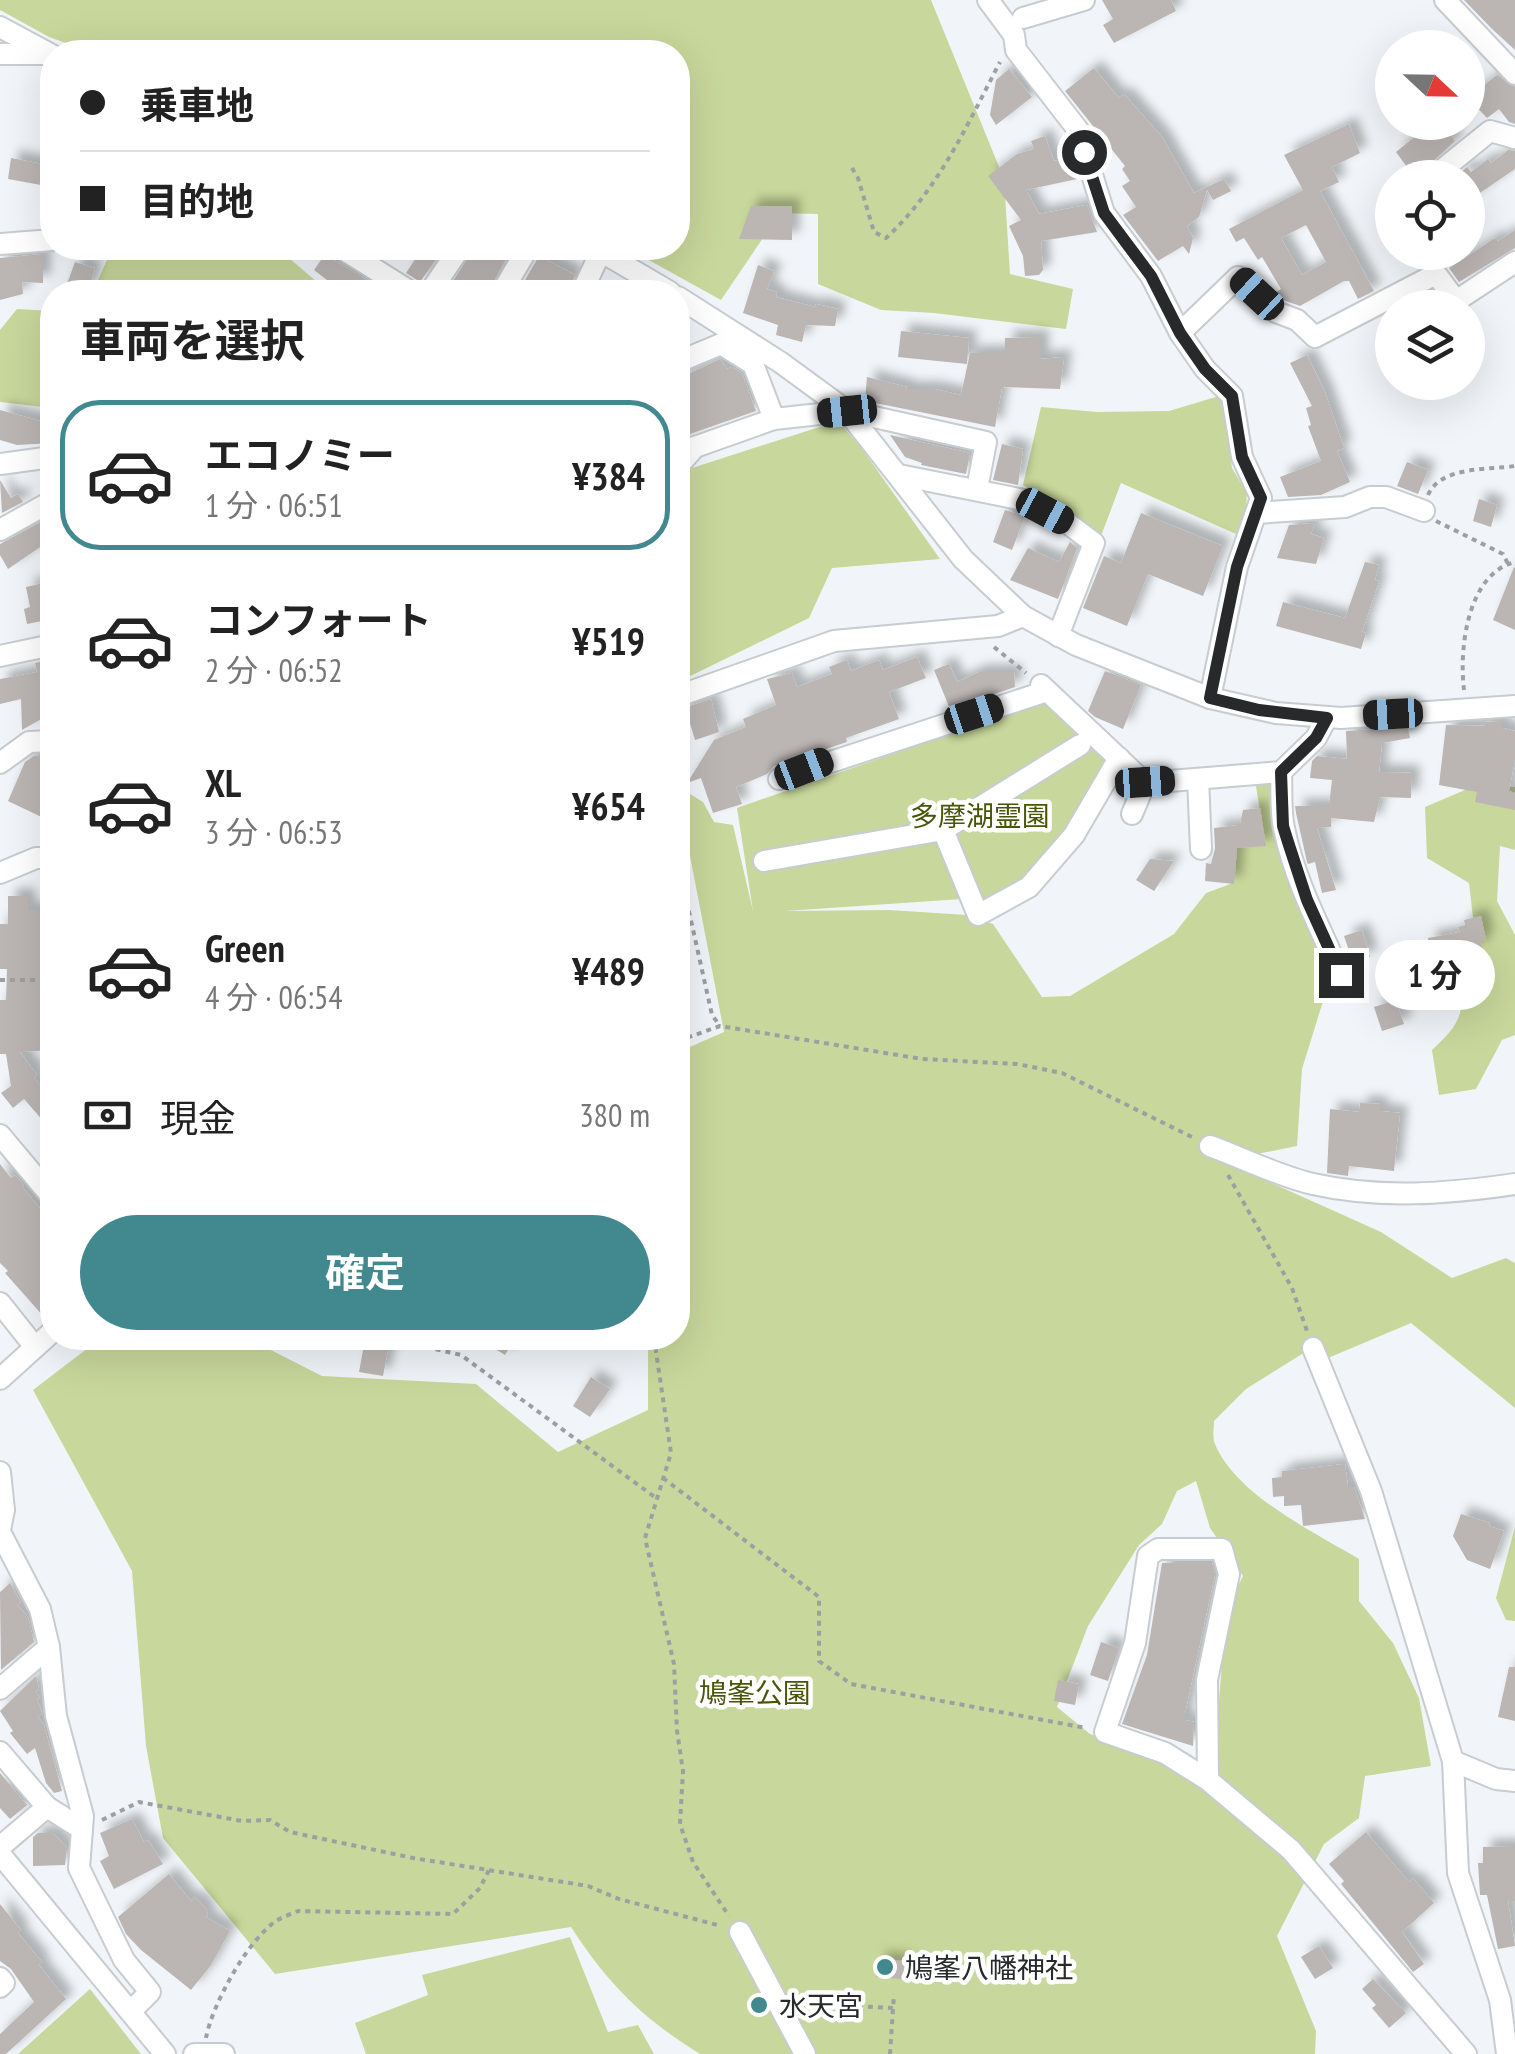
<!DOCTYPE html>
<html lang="ja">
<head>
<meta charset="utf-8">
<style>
	:root { --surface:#fff; --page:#f6f6f6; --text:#222; --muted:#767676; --line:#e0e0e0; --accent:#42898f }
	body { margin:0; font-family:"PT Sans Narrow","Noto Sans JP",sans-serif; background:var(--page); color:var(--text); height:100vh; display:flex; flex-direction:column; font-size:38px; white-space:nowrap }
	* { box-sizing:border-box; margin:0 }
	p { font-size:32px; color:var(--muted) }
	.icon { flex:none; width:55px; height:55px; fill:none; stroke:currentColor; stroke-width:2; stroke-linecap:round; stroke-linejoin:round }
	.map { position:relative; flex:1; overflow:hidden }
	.details { position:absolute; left:40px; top:280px; width:650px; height:1070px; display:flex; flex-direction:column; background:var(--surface); border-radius:40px; box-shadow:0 10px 40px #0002 }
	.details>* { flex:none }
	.banner { position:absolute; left:40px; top:40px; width:650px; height:220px; border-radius:40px; box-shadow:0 10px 40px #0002; display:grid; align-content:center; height:220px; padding:0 40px; background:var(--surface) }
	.needle { width:65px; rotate:112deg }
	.fabs { position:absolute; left:1375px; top:30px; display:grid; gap:20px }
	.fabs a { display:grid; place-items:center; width:110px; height:110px; border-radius:50%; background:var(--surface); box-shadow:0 10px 40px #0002; font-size:50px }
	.end { position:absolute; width:45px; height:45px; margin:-22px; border:12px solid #27292a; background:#fff; box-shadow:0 0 0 5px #fff }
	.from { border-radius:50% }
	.bubble { position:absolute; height:70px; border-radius:35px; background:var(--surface); box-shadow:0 10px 40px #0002; font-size:32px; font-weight:700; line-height:70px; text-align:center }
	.car { position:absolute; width:30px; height:60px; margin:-30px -15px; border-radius:12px; box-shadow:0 0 8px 2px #0007; background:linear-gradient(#222 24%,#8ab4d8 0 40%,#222 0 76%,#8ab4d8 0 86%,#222 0) }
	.banner b { display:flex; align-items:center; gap:35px; height:95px; font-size:38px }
	.banner b+b { border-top:2px solid var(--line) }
	.banner i { width:25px; height:25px; background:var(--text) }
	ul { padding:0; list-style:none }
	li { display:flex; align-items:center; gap:30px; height:150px; margin:0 20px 15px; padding:0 20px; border:5px solid transparent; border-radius:40px }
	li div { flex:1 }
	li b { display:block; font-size:38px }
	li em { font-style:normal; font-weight:700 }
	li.current { border-color:var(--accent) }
	li>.icon { width:90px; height:90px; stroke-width:1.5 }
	h2 { padding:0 40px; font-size:45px; line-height:120px }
	.pay { display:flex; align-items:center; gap:25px; height:110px; padding:0 40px; font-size:38px }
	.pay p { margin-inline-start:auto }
	.primary-button { display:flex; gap:20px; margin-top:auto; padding:20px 40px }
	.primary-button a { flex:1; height:115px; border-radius:60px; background:var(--accent); color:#fff; font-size:40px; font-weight:700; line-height:115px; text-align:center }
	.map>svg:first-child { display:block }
	.green { fill:#c8d79b; fill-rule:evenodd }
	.building { fill:#bbb5b3; fill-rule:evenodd; filter:url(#shadow) }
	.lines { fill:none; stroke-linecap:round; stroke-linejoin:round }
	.minor-casing { stroke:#c7ccd0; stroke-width:24 }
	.path { stroke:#9da0a3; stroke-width:4; stroke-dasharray:5 5; stroke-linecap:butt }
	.minor { stroke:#fff; stroke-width:20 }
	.route { stroke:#27292a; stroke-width:12 }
	.poi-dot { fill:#42898f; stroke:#fff; stroke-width:4 }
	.labels { text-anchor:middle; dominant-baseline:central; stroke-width:9; stroke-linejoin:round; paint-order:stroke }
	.park-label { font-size:28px; fill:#495609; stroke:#fff }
	.poi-label { font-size:28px; fill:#27292a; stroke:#fff; text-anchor:start }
</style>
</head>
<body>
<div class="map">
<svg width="1515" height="2054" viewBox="0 0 1515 2054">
	<defs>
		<filter id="shadow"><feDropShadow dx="8" dy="-8" stdDeviation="5" flood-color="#0004"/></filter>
	</defs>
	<rect width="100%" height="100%" fill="#f1f5f9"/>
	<!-- green -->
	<g class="green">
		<polygon points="0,0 931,0 1004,179 1010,274 1073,289 1066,329 934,313 881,310 818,284 818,214 780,213 721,300 627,248 678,248 678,52 92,52 49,37 0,10"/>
		<polygon points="112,248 277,248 329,292 93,292"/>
		<polygon points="17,309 52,311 52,408 0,402 0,330"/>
		<polygon points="1219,396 1225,408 1232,468 1247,493 1246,507 1236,534 1121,483 1101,536 1023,485 1041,407 1097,412 1169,411"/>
		<polygon points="838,421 860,446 940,559 832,568 809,618 678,682 678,488 689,469"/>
		<path d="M1048,700L1122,769L1081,838L981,920L993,924L1042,997L1070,996L1117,968L1174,934L1206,893L1233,883L1235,847L1265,843L1255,780L1276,783L1298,899L1329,982L1302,1069L1297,1146L1257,1154L1258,1177L1381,1232L1452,1278L1506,1258L1515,1263V1408L1411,1323L1328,1358L1310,1349L1246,1389L1214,1421C1214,1428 1212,1437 1215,1444C1236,1495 1314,1532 1359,1559V1601L1393,1643L1419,1698L1431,1766L1365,1776L1359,1818L1324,1844L1277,1936L1316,2031L1315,2054H700C642,2018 608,1984 571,1927L275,1974L163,1838L146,1746L132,1571L33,1390L101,1338H247L322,1376L476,1384L558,1452L648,1410V1338H678V1052L724,1032L679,799L690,794L703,802L714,822L733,825L753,911L737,808ZM962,899L967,915L889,910L785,911ZM1196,1481L1210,1528L1243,1576L1226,1611L1213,1779L1206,1790L1141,1751L1090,1734L1057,1707L1088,1626L1139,1545L1162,1524L1177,1491Z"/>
		<path d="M1472,787H1515V850L1500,846L1497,901L1515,935V1035L1502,1040L1476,1089L1439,1095L1432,1050C1460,1024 1463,1016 1463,978L1478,961L1469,883L1427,858L1425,807Z"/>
		<polygon points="1515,1527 1515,1621 1506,1620 1496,1598"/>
		<polygon points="570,1937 608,2032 638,2025 654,2054 366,2054 355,2023 428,1995 422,1975"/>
		<polygon points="90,1989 141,2054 18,2054"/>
	</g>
	<!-- building -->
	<g class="building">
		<polygon points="1102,0 1171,0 1176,11 1114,43 1103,25 1113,19"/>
		<polygon points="1464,0 1515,0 1515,50 1492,29"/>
		<polygon points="1094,68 1119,98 1124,94 1162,137 1194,193 1224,179 1231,191 1213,200 1207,190 1199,217 1187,226 1193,238 1189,254 1183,246 1158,261 1123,215 1136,207 1122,186 1130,181 1122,169 1125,166 1065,91"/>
		<polygon points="1009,69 1032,97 996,125 990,115 996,80"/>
		<polygon points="1497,75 1515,87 1515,124 1509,122 1499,109 1487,118 1468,98"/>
		<path d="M1349,124L1360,153L1332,167L1339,182L1320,191L1374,291L1358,299L1349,281H1344L1300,306L1283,300L1275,293L1281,289L1262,257L1258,260L1244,238L1236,242L1229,229L1303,190L1284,155ZM1306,225L1326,262L1302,275L1281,238Z"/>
		<polygon points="1448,130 1455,141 1415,178 1396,152 1422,131 1427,138 1438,131 1441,135"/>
		<polygon points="1045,136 1054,161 1072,157 1077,179 1026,190 1039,214 1087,205 1097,232 1041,241 1043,270 1039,275 1025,276 1023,256 1009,226 1021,220 988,176 1017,154 1034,149 1031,141"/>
		<polygon points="1508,150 1515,151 1515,169 1468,201 1468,178 1454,178 1467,167 1471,172 1488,159 1491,163"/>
		<polygon points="11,158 52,166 52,187 8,179"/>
		<polygon points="751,206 792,206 792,240 739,239"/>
		<polygon points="1515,230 1515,248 1459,282 1449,268 1495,238 1498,241"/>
		<polygon points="402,248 444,248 420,282 406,273 416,258"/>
		<polygon points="474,248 512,248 488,292 446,292"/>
		<polygon points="328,250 334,260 386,292 345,292 336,287 314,270"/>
		<polygon points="43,254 43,283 22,282 23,294 0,300 0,258"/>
		<polygon points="539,256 575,275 568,292 518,292"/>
		<polygon points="75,262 95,268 88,292 64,292"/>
		<polygon points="758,265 774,271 767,289 777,292 776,297 815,307 816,304 838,309 835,326 806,325 802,342 776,335 778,325 743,313"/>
		<polygon points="901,331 969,338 967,364 898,357"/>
		<polygon points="1041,337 1041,359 1064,357 1060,389 1002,387 995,427 865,401 867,377 907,387 906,389 934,389 961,395 970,353 1005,353 1005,338"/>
		<polygon points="1307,355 1325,392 1344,448 1337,451 1350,482 1321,495 1288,497 1280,477 1321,461 1308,426 1311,425 1306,408 1312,406 1290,363"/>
		<polygon points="720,359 727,369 732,367 742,373 756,411 690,434 678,446 678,379"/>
		<polygon points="0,410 52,424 52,443 17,445 0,440"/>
		<polygon points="890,435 970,453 966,474 921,465 922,463 905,457"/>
		<polygon points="1002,444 1023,449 1018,485 993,480"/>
		<polygon points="1407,462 1428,470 1418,494 1397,486"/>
		<polygon points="0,480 11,498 18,494 23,502 2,513"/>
		<polygon points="1479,499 1497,505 1491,527 1473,521"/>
		<polygon points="1005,510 1025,516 1012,550 993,542"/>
		<polygon points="1141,513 1223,546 1203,596 1148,574 1127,626 1083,608 1104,556 1121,563"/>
		<polygon points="52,516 52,539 8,569 0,555 0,544"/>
		<polygon points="1315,523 1311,534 1324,538 1316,564 1277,558 1289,525"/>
		<polygon points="1070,542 1077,548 1058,599 1010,580 1028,548 1059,562"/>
		<polygon points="1365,562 1379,565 1375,580 1379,581 1362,632 1366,633 1361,649 1276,626 1283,602 1345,618"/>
		<polygon points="1514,567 1515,568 1515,630 1493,620"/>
		<polygon points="52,581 52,619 27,624 24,609 30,607 26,587"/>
		<polygon points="917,657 926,678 889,692 899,719 846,738 847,742 774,766 767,774 736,787 742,804 713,813 701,778 687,783 714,740 746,727 743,719 776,705 767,679 792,673 797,687 832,674 829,667 847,660 851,671 879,660 883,670"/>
		<polygon points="52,659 50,714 22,730 21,699 0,704 0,679 37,672 35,663"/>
		<polygon points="949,664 957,682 979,672 1014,672 1015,687 950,709 934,670"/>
		<polygon points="1105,671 1141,685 1123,729 1095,717 1088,711"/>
		<polygon points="711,699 719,732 695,740 688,717 680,720 678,710"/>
		<polygon points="1502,721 1502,728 1515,731 1515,759 1509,791 1515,793 1515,810 1475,802 1477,792 1439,785 1446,725 1486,726 1486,722"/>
		<polygon points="1408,727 1410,738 1382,743 1379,772 1412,773 1411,798 1380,797 1374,822 1331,818 1331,827 1317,828 1336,890 1322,893 1315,862 1308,864 1307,862 1296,813 1295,806 1329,806 1332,780 1310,778 1312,761 1317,756 1347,759 1346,731"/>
		<polygon points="43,755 50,758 49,775 52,768 52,822 8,801 25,762 34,756"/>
		<polygon points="1260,808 1266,846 1237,848 1234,884 1205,881 1206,863 1211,864 1215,849 1214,828 1240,825 1243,810"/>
		<polygon points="1150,859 1174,861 1154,891 1136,880"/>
		<polygon points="8,896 28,896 28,910 52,910 52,1050 20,1052 37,1075 34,1078 52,1099 52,1131 24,1099 13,1108 1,1093 11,1086 6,1054 0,1054 0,1000 6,1000 7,969 0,969 0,924 8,924"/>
		<polygon points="1481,916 1486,940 1480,941 1482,947 1446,956 1447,962 1430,965 1428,938 1460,932 1458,927 1465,925 1464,920"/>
		<polygon points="1362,930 1370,957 1353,962 1344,936"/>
		<polygon points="1396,1000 1404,1024 1382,1031 1374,1007"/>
		<polygon points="1360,1103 1380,1104 1380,1111 1400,1113 1394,1171 1349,1166 1348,1176 1327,1173 1330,1109 1359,1112"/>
		<polygon points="0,1164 11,1178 15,1175 24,1185 22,1187 52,1223 52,1310 44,1317 5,1273 8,1271 0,1263"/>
		<polygon points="477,1338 515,1338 505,1355"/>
		<polygon points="370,1341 389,1344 383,1376 359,1372 364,1345 369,1346"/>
		<polygon points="591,1377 610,1389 590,1417 573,1406"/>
		<polygon points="1345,1464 1348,1487 1354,1487 1365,1519 1303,1526 1301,1505 1284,1506 1284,1496 1273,1497 1272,1478 1282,1477 1282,1471"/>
		<polygon points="1461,1514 1490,1523 1489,1526 1504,1531 1490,1569 1467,1560 1453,1536"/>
		<polygon points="1162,1563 1212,1563 1215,1574 1185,1713 1185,1720 1194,1722 1193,1746 1122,1724 1147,1655"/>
		<polygon points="10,1583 21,1602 17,1605 28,1617 34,1642 1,1670 0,1592"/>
		<polygon points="1101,1642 1119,1648 1108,1681 1090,1675"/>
		<polygon points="1509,1667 1515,1667 1515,1721 1498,1717"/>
		<polygon points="36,1676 39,1689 35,1692 40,1697 37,1699 42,1713 38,1717 44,1725 62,1791 54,1793 46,1783 35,1748 27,1754 10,1733 13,1731 0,1711"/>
		<polygon points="1058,1680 1079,1684 1075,1705 1054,1701"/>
		<polygon points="0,1773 27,1805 10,1819 0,1808"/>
		<polygon points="132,1819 144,1842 148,1840 163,1864 114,1889 100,1861 109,1856 100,1833"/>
		<polygon points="1366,1832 1409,1882 1413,1878 1434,1903 1402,1932 1424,1964 1413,1972 1341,1884 1344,1881 1329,1864"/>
		<polygon points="38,1833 53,1833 67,1848 65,1865 33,1866 33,1837"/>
		<polygon points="1515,1846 1515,1901 1508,1901 1515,1946 1498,1949 1487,1895 1480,1895 1478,1863 1483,1863 1483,1847"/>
		<polygon points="169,1874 191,1901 195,1897 205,1907 208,1914 206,1917 230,1931 211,1965 191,1990 141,1950 126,1934 118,1917"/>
		<polygon points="0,1904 21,1930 18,1933 42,1962 39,1965 66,1999 6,2054 0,2054 0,2034 34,2002 11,1969 0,1961"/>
		<polygon points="1319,1946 1333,1968 1315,1979 1301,1957"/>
		<polygon points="879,1959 904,1961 902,1979 876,1977"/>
		<polygon points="1373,1979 1406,2013 1389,2028 1372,2008 1376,2005 1362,1989"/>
	</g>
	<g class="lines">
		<!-- minor casing -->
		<g class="minor-casing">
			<g id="minor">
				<polyline points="988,0 1014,35 1016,50 1078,130 1104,213 1151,276 1180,333 1205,369 1232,396 1242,457 1261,498 1237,567 1210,698"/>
				<polyline points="1445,0 1515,74"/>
				<polyline points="1023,18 1084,0"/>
				<polyline points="0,27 52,55"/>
				<polyline points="0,54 48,54"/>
				<polyline points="1432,178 1490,131 1515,138"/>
				<polyline points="0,244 52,240"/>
				<polyline points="341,248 411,292"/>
				<polyline points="595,248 670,292"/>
				<polyline points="430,292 460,248"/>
				<polyline points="502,292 528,248"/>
				<polyline points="582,292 601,251"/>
				<polyline points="678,297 780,362 847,411 963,559 1023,616 1076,645 1210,698 1276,713 1341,718 1515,706"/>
				<polyline points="1180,333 1238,277 1276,312 1297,320 1315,337 1436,274 1456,301 1515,262"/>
				<polyline points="678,362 721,344 753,364 774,419"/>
				<polyline points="0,464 52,457"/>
				<polyline points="678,466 695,447 774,419 847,411 986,442 977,489"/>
				<polyline points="899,475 1024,500 1066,522 1094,543 1058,636"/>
				<polyline points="1256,513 1345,507 1370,497 1386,497 1424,511"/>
				<polyline points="0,530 52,501"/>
				<polyline points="0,656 52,645"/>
				<polyline points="1041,685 1145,783 1281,772 1316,738 1327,717"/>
				<polyline points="678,696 834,641 998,626 1023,616"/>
				<polyline points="0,763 29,742 52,741"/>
				<path d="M1281,772C1282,790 1280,810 1284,828C1294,879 1320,928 1341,975"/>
				<polyline points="779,779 1047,691"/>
				<polyline points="1198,779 1201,849"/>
				<polyline points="1132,814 1145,783"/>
				<polyline points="943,830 978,915 1029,887 1074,835 1119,758"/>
				<polyline points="764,861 943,830 1080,745"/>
				<polyline points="0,873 36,858 52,858"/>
				<polyline points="0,1135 52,1197"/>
				<path d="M1210,1146C1243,1158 1278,1176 1313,1184C1380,1199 1447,1194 1515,1184"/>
				<polyline points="0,1303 35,1347"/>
				<polyline points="1313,1348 1371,1491 1453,1761 1458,1873 1500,2000 1507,2054"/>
				<polyline points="0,1379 52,1332"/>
				<polyline points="0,1472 4,1510 0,1530"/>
				<polyline points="0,1532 40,1609 49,1647 56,1716 83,1816 79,1868 124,1960 150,1992 131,2011"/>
				<polyline points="0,1689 49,1647"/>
				<polyline points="0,1752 47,1807 82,1829"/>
				<polyline points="1453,1761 1496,1779 1515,1781"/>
				<polyline points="1208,1780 1165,1753 1105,1732 1135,1643 1148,1556 1158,1549 1222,1549 1229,1574 1207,1680 1208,1780 1291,1850 1466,2054"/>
				<polyline points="0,1847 47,1807"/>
				<polyline points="0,1854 165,2054"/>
				<polyline points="740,1932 805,2054"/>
				<polyline points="0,1978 4,1983 0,1987"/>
				<polyline points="194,2054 224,2054"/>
			</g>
		</g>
		<!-- path -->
		<g class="path">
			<path d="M852,168L858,178L874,232L886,238C939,189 967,125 1000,62"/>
			<path d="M1428,495C1441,466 1487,470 1515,466"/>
			<polyline points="1436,521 1503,554 1508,564"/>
			<polyline points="994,647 1026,673"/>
			<path d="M1464,690C1459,649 1467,574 1515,562"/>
			<polyline points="678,862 712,1015 720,1026"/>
			<polyline points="0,980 52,980"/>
			<polyline points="678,1041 720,1026 922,1059 1017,1064 1062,1073 1196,1139"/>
			<polyline points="1228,1175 1292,1288 1307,1331"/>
			<polyline points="387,1338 461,1355 656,1498"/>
			<polyline points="654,1338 671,1453 645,1538 674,1664 677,1731 683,1771 680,1824 693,1862 729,1916"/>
			<polyline points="663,1478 819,1597 819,1661 851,1684 1086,1728"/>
			<polyline points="102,1820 139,1802 242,1821 270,1820 290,1832 413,1858 588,1886 619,1899 721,1926"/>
			<polyline points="798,2003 893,2008"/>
			<path d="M206,2038C212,2005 247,1941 276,1921C282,1917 291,1914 298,1911L453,1914L480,1888L489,1870"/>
			<polyline points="890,2054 894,1994"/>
		</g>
		<!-- minor -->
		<use href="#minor" class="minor"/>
	</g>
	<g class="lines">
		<!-- route -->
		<polyline class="route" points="1084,152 1104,213 1151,276 1180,333 1205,369 1232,396 1242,457 1261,498 1237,567 1210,698 1259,710 1327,718 1316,738 1281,772 1283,826 1288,842 1307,900 1341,975"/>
	</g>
	<!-- markers -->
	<g class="poi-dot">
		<circle cx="885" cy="1967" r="10"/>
		<circle cx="759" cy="2005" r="10"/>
	</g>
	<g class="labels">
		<!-- park labels -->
		<g class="park-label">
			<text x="980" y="815">多摩湖霊園</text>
			<text x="755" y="1692">鳩峯公園</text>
		</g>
		<!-- poi labels -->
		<g class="poi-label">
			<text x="905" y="1967">鳩峯八幡神社</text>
			<text x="779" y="2005">水天宮</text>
		</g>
	</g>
</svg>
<div class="fabs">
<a><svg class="needle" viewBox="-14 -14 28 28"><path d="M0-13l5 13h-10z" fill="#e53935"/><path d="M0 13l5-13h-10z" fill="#767676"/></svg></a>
<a><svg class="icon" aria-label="locate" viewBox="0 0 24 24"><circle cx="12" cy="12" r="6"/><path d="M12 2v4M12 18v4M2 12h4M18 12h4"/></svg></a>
<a><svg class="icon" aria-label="layers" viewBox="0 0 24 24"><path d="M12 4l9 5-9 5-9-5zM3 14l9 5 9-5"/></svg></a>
</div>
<i class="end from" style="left:1084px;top:152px"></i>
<i class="end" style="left:1341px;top:975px"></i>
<div class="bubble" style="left:1375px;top:940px;width:120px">1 分</div>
<i class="car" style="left:1257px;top:294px;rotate:313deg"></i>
<i class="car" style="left:847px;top:411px;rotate:264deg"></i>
<i class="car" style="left:1045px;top:511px;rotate:118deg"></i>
<i class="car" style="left:974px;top:714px;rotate:72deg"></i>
<i class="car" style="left:1393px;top:714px;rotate:267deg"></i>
<i class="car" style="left:804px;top:769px;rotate:69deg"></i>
<i class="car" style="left:1145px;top:782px;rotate:86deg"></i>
<div class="banner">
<b><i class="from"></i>乗車地</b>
<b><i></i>目的地</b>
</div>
<section class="details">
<h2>車両を選択</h2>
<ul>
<li class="current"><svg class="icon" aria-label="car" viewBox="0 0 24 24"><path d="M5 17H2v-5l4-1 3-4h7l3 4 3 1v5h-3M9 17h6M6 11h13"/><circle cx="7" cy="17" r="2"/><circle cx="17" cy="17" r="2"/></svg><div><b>エコノミー</b><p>1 分 · 06:51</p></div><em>¥384</em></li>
<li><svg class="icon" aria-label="car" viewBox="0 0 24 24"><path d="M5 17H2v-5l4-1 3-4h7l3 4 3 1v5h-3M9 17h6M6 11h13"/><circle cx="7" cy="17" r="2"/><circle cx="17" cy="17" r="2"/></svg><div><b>コンフォート</b><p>2 分 · 06:52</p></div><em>¥519</em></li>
<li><svg class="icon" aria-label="car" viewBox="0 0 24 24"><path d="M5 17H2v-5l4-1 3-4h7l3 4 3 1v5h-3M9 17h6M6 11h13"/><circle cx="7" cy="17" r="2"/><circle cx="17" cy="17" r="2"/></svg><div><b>XL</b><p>3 分 · 06:53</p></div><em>¥654</em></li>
<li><svg class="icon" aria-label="car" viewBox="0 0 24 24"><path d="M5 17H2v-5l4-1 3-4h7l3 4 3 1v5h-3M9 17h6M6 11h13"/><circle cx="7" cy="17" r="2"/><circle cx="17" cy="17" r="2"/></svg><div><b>Green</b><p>4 分 · 06:54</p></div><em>¥489</em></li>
</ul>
<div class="pay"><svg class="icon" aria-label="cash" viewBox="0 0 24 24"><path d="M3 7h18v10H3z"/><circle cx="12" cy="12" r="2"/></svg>現金<p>380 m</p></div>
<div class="primary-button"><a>確定</a></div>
</section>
</div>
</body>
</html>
